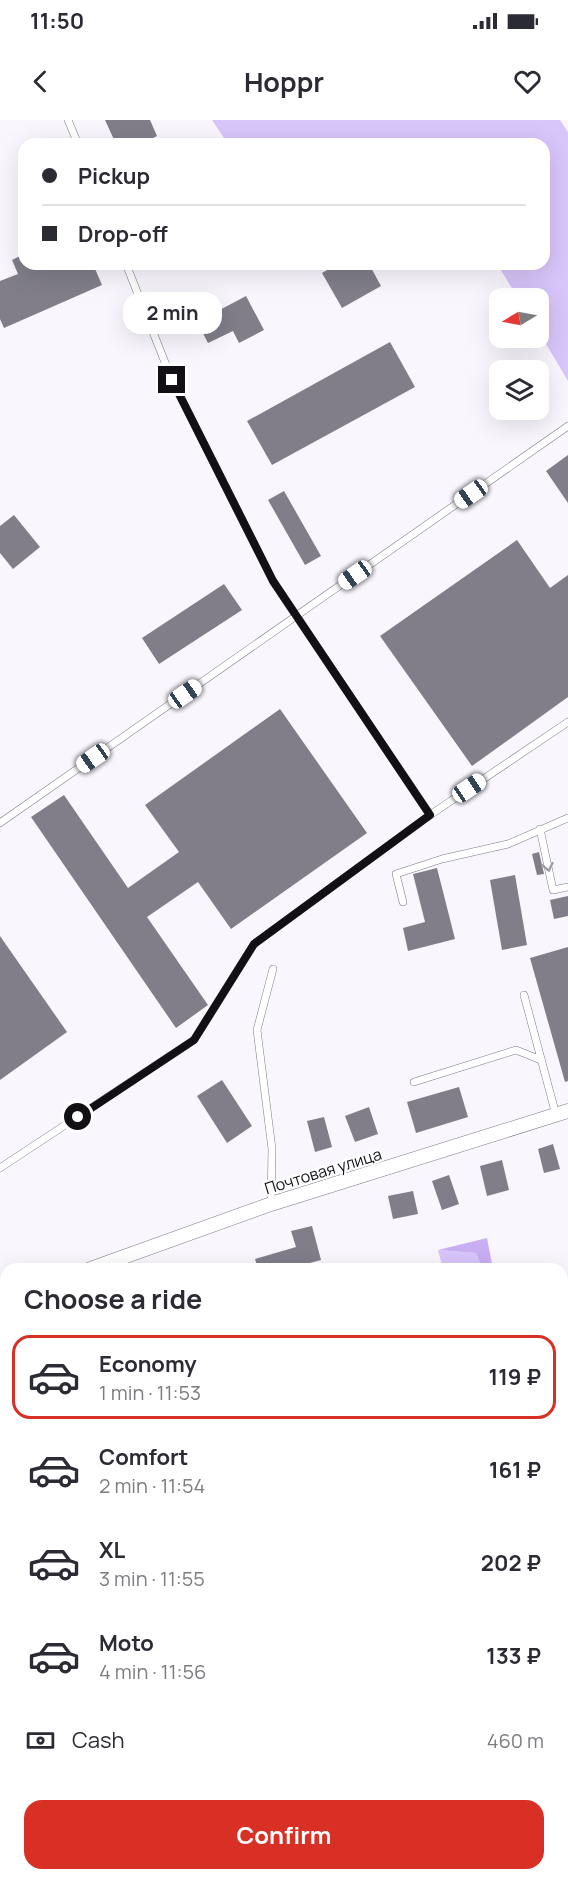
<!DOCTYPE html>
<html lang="en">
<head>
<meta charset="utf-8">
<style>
	:root { --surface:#fff; --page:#f7f7f7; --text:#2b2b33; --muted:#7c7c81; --line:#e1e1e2; --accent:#d93025 }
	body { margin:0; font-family:Manrope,sans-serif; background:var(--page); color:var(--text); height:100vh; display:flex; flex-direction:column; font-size:22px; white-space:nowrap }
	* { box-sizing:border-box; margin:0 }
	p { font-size:20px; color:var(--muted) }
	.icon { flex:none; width:33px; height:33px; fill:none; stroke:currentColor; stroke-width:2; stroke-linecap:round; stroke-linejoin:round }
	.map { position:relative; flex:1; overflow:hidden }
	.panel { position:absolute; left:0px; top:1143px; width:568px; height:618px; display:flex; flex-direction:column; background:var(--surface); border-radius:18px 18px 0 0; box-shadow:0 6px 24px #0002 }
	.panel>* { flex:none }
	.top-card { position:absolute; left:18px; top:18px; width:532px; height:132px; border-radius:18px; box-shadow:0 6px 24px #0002; display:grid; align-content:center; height:132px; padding:0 24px; background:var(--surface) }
	.needle { width:39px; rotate:260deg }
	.fabs { position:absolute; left:489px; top:168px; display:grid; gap:12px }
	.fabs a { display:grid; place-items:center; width:60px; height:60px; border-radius:12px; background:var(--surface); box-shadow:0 6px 24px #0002; font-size:30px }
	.end { position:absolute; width:27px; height:27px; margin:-14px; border:8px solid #121015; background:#fff; box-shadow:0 0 0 3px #fff }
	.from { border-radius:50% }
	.bubble { position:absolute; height:42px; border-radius:18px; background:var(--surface); box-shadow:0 6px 24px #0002; font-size:20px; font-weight:700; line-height:42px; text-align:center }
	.car { position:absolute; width:18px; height:36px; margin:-18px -9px; border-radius:8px; box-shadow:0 0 4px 2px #0007; background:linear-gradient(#fff 24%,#345 0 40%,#fff 0 76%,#345 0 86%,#fff 0) }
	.top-card b { display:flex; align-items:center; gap:21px; height:57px; font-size:22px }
	.top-card b+b { border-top:2px solid var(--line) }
	.top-card i { width:15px; height:15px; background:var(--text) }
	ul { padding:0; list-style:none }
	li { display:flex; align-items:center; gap:18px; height:84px; margin:0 12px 9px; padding:0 12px; border:3px solid transparent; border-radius:18px }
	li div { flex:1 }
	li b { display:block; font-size:22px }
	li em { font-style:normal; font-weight:700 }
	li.on { border-color:var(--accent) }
	li>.icon { width:54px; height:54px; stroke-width:1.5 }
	h2 { padding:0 24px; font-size:27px; line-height:72px }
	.pay { display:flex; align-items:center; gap:15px; height:66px; padding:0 24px; font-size:22px }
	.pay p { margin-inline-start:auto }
	.primary-button { display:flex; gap:12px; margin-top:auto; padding:12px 24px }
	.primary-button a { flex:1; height:69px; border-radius:18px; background:var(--accent); color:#fff; font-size:24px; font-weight:700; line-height:69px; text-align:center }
	.status { display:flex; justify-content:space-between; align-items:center; height:42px; padding:0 30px; background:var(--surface); direction:ltr }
	.status svg { height:16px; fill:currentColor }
	header { display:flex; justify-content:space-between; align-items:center; height:78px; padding:0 24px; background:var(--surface); font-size:27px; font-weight:700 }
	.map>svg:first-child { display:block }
	.green { fill:#d8c5fa }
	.forest { fill:#c8aff3 }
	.building { fill:#817e89 }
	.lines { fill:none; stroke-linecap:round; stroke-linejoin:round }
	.lane-casing { stroke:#7b7883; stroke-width:8 }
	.street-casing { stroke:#7b7883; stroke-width:15 }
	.lane { stroke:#fff; stroke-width:7 }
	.street { stroke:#fff; stroke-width:14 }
	.oneway { stroke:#a09fa1 }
	.route { stroke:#121015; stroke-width:8 }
	.labels { text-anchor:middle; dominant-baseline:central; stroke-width:4.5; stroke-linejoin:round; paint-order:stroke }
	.street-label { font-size:16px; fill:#121015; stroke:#fff }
</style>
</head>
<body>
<div class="status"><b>11:50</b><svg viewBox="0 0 49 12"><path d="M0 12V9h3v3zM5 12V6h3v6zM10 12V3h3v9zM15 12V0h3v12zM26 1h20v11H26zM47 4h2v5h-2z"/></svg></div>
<header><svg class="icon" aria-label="back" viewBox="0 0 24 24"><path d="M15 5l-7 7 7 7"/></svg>Hoppr<svg class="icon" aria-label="heart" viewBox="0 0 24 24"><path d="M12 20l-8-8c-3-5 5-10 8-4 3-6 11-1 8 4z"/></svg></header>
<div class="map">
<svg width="568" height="1761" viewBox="0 0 568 1761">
	<rect width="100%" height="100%" fill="#f9f6fe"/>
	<!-- green -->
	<g class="green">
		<polygon points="212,0 560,0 568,12 568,261 539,212 538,178 518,178 497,144 544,144 544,24 424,24 420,18 412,24 228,24"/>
		<polygon points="438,1130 476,1133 482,1149 443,1149"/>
		<polygon points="6,1190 6,1355 0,1356 0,1192"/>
		<polygon points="568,1193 568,1308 563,1308 562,1194"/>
	</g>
	<!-- forest -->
	<polygon class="forest" points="487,1118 493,1149 482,1149 476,1133 438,1130"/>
	<!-- building -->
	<g class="building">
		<polygon points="105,0 150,0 157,16 141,24 116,24"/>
		<polygon points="24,134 24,144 93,144 102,165 4,208 0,199 0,161 18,154 12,140"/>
		<polygon points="337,144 369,144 381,166 342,188 322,153"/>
		<polygon points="246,176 264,210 239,223 233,211 208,223 197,202"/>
		<polygon points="390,222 415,267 272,345 247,301"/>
		<polygon points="568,335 568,383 546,351"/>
		<polygon points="284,371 321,436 305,445 268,380"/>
		<polygon points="14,395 40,427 13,449 0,433 0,406"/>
		<polygon points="517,420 550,468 568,455 568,577 472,646 380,516"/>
		<polygon points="224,464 242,490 159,544 142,518"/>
		<polygon points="280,589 367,713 231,809 198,762 147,797 208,885 176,908 31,697 64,675 128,768 179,732 145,685"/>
		<polygon points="539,732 544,754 537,755 532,734"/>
		<polygon points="437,748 455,819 408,831 403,808 425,802 413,754"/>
		<polygon points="515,755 527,825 502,830 490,760"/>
		<polygon points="568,776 568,796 554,799 550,780"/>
		<polygon points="0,816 67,912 0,960"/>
		<polygon points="568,827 568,961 565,962 530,838"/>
		<polygon points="222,960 252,1006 227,1023 197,976"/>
		<polygon points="459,967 468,997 416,1013 407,982"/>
		<polygon points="369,987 378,1014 355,1022 345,996"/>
		<polygon points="324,997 332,1027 315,1032 307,1001"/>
		<polygon points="553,1024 560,1049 544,1053 538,1029"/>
		<polygon points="502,1040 509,1070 487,1076 480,1046"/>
		<polygon points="449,1055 459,1084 442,1090 432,1061"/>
		<polygon points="413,1071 418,1094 393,1099 388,1076"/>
		<polygon points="312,1106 321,1140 287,1149 258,1149 255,1139 296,1127 291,1111"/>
	</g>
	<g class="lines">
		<!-- lane casing -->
		<g class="lane-casing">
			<g id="lane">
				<polyline points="68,0 78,24"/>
				<polyline points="430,695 568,602"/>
				<polyline points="0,703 568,306"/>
				<polyline points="540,709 553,770 568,767"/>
				<polyline points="403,782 396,754 442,739 508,724 568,698"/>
				<polyline points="524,875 556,995"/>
				<polyline points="414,962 516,930 541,940"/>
				<polyline points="0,1048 194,920 254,824 430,695 273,461 172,260 126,144"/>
				<polyline points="271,1084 272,1029 257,910 273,849"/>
				<polyline points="0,1441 6,1436"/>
				<polyline points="0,1547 6,1556"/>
				<polyline points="562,1656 568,1664"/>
				<polyline points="562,1705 568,1707"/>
				<polyline points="0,1725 6,1720"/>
				<polyline points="210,1755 215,1761"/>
				<polyline points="340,1755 345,1761"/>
			</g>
		</g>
		<!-- street casing -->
		<g class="street-casing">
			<g id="street">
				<polyline points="90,1149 271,1084 568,991"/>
				<polyline points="0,1181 6,1179"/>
			</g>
		</g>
		<!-- lane -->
		<use href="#lane" class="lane"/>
		<!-- street -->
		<use href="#street" class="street"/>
	</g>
	<!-- one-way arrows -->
	<defs><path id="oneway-chevron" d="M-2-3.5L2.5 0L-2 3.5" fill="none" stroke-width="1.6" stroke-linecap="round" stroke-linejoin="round" transform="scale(1.5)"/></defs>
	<use class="oneway" href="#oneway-chevron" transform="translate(548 747) rotate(78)"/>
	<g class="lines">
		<!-- route -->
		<polyline class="route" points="78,997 194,920 254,824 430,695 273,461 172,260"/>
	</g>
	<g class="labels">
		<!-- street labels -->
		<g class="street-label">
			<text transform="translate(323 1051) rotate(-17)">Почтовая улица</text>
		</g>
	</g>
</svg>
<div class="fabs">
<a><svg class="needle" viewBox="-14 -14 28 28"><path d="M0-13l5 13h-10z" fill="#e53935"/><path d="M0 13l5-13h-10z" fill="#7c7c81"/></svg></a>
<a><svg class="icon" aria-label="layers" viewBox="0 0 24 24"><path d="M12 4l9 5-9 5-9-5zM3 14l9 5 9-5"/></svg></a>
</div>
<i class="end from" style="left:78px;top:997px"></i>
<i class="end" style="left:172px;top:260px"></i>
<div class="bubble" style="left:123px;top:172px;width:99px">2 min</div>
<i class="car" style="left:471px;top:374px;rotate:235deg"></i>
<i class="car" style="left:355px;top:455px;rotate:235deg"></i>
<i class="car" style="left:185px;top:574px;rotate:55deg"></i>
<i class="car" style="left:93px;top:638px;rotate:235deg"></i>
<i class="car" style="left:469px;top:668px;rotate:56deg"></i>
<div class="top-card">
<b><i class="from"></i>Pickup</b>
<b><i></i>Drop-off</b>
</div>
<section class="panel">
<h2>Choose a ride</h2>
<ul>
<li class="on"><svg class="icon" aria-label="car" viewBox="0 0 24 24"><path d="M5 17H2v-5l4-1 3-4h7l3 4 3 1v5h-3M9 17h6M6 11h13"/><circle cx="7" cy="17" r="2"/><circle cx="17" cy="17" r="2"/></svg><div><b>Economy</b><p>1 min · 11:53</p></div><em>119 ₽</em></li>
<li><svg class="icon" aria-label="car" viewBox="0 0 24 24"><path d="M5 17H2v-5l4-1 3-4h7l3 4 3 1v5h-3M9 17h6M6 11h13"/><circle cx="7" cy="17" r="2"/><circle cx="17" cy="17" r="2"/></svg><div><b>Comfort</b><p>2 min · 11:54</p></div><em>161 ₽</em></li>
<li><svg class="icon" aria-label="car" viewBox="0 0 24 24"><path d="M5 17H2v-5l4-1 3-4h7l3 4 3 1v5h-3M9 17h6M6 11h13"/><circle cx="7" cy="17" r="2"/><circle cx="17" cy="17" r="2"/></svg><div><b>XL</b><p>3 min · 11:55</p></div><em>202 ₽</em></li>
<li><svg class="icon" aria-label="car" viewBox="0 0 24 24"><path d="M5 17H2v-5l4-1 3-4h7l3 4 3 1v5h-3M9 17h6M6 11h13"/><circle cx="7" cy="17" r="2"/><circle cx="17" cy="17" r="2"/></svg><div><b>Moto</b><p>4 min · 11:56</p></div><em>133 ₽</em></li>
</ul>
<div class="pay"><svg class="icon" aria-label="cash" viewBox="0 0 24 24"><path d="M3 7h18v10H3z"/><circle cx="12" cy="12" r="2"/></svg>Cash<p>460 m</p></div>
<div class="primary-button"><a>Confirm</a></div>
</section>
</div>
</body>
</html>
